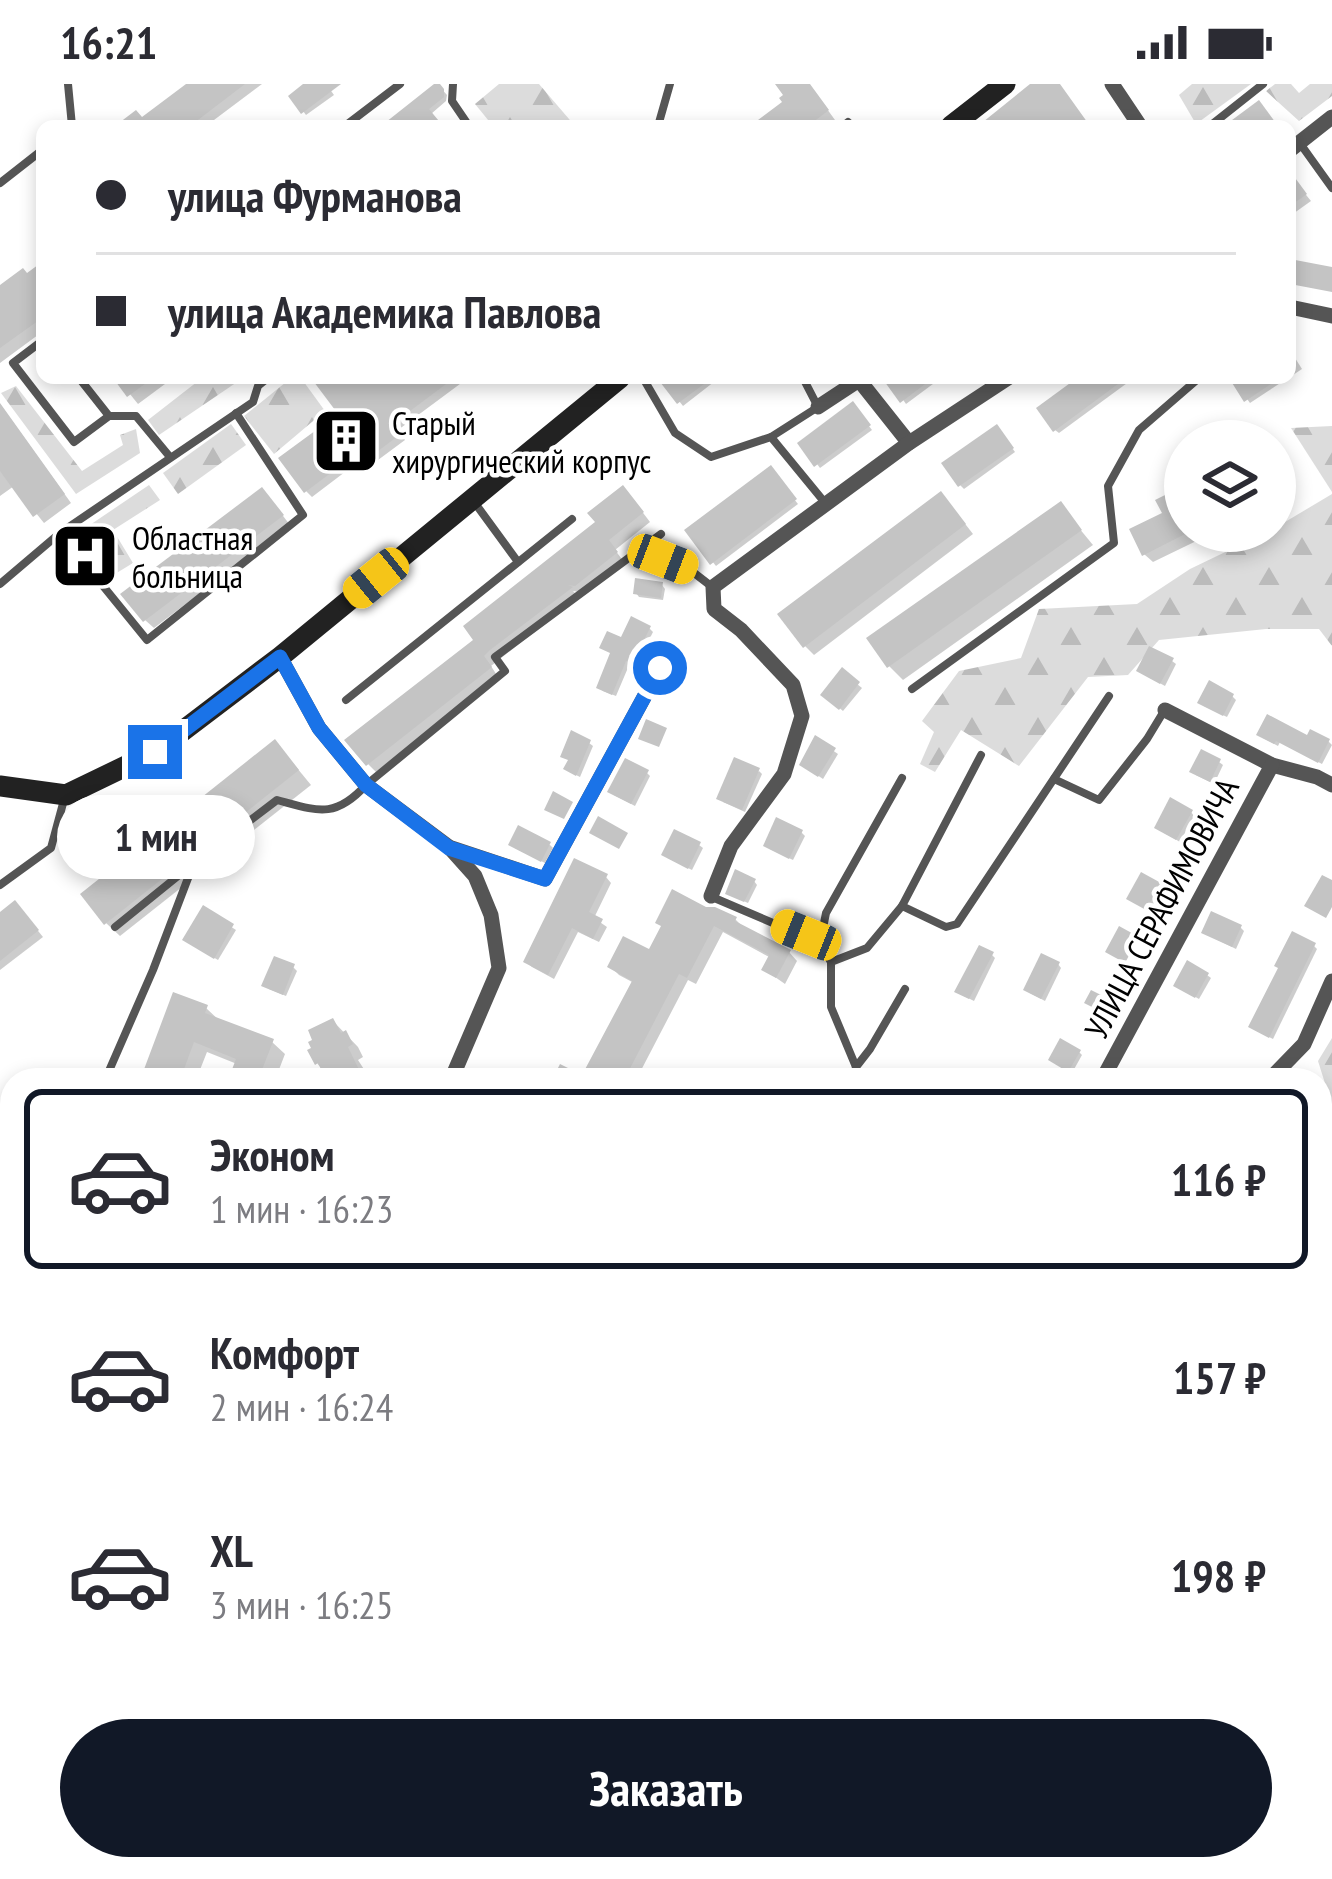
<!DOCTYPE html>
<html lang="ru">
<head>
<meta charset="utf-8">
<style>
	:root { --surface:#fff; --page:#f2f2f3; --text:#2b2b33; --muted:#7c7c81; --line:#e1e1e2; --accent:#111827 }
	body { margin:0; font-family:"PT Sans Narrow",sans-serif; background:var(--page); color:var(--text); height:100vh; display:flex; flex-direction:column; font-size:45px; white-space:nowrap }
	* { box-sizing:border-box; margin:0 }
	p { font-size:39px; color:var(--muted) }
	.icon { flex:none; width:66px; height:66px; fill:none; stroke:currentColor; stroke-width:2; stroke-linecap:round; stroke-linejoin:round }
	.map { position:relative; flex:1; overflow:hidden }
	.panel { position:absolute; left:0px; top:984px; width:1332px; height:813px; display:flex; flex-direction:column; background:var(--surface); border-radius:36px 36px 0 0; box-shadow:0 6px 18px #0003 }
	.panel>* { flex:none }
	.guide { position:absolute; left:36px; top:36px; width:1260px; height:264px; border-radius:18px; box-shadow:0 6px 18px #0003; display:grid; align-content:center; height:264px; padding:0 60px; background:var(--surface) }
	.controls { position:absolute; left:1164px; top:336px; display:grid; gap:24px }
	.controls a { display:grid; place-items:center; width:132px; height:132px; border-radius:50%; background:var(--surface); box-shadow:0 6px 18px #0003; font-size:60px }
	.end { position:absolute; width:54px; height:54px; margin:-27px; border:15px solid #1a73e8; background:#fff; box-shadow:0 0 0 6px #fff }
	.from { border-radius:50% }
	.bubble { position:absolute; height:84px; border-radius:42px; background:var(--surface); box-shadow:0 6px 18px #0003; font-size:39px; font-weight:700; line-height:84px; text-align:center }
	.car { position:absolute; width:36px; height:72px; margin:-36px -18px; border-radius:15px; box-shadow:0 0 9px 3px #0007; background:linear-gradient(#f5c518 24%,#345 0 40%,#f5c518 0 76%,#345 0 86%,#f5c518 0) }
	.guide b { display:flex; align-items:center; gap:42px; height:114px; font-size:45px }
	.guide b+b { border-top:3px solid var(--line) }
	.guide i { width:30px; height:30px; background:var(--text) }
	ul { padding:21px 0 0; list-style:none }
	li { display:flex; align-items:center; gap:36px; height:180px; margin:0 24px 18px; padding:0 36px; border:6px solid transparent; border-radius:18px }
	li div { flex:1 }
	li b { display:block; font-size:45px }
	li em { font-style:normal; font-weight:700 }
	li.on { border-color:var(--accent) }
	li>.icon { width:108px; height:108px; stroke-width:1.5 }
	.button { display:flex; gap:24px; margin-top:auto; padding:24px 60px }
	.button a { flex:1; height:138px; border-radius:72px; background:var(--accent); color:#fff; font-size:48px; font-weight:700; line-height:138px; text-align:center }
	.status { display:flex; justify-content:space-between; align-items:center; height:84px; padding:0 60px; background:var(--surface); direction:ltr }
	.status svg { height:33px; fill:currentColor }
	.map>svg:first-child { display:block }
	.forest { fill:url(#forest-firs) }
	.shadow { fill:#0003 }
	.building { fill:#c4c4c4 }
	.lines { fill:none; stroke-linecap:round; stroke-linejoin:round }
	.path { stroke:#777; stroke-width:3; stroke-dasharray:3 6; stroke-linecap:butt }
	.lane { stroke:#555; stroke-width:8 }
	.street { stroke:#555; stroke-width:15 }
	.secondary { stroke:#222; stroke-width:21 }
	.route { stroke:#1a73e8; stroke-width:15 }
	.labels { text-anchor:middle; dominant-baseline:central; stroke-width:9; stroke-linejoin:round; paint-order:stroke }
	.poi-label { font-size:33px; fill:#000; stroke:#fff; text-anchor:start }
	.street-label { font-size:33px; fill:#000; stroke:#fff }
</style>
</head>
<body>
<div class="status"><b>16:21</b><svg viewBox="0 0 49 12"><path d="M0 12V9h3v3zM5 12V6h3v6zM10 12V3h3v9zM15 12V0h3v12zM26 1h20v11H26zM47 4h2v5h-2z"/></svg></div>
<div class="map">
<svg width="1332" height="1795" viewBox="0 0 1332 1795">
	<defs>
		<pattern id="forest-firs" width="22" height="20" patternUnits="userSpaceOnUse" patternTransform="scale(3)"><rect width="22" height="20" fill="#dcdcdc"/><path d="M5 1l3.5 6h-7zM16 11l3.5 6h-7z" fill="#bbb"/></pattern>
	</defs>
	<rect width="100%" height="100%" fill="#fff"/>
	<!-- forest -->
	<g class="forest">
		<polygon points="499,0 539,0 575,42 493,42 475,20"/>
		<polygon points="1192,0 1251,0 1196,40 1179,11"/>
		<polygon points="1275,0 1291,0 1299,9 1310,0 1332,0 1332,12 1299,37 1266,7"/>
		<polygon points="202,294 243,294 159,351 148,336"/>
		<polygon points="291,294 301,294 325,327 274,370 244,332"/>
		<polygon points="16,302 82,387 123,361 120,351 136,345 140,369 76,410 1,309"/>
		<polygon points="231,340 246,361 178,410 163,389"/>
		<polygon points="1332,342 1332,408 1291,344"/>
		<polygon points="149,401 160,416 113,446 133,479 110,493 81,447"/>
		<polygon points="1332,410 1332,562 1319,545 1266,545 1159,556 1128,591 1088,593 1019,682 961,646 935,688 920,680 934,648 922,637 959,587 1021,574 1039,525 1137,520 1190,485 1269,447 1275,447 1275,444"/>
		<polygon points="1332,954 1332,1084 1320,1109 1320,1064 1329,1012 1318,977"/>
		<polygon points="1320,1114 1332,1142 1332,1224 1320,1245"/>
	</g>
	<!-- shadow -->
	<g class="shadow">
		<polygon points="191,0 262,0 206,42 120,42 143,37"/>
		<polygon points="309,0 326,0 334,11 306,31 292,12"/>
		<polygon points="779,0 809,0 835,36 827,42 755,42 786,18 787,11"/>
		<polygon points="438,1 447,11 446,17 431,30 440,42 385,42"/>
		<polygon points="1290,91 1311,117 1290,132"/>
		<polygon points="42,182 42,248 0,279 0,205 27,193"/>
		<polygon points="1290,266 1302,285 1290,293"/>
		<polygon points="117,294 161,294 165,300 138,320"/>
		<polygon points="315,294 468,294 398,346 405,356 378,376 370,369 312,413 306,407 342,330"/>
		<polygon points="661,294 719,294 683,322"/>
		<polygon points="888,294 941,294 906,320"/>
		<polygon points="1082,294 1134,294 1059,349 1055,346"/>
		<polygon points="1232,294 1288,294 1250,319"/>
		<polygon points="0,320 71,419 44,439 14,402 0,412"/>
		<polygon points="856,325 872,346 820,384 801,359"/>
		<polygon points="1000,347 1015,368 964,405 960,401"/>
		<polygon points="770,385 798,420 716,482 688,447"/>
		<polygon points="1179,408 1185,414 1185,447 1217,447 1153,478 1144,470"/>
		<polygon points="631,413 650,438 615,466 624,478 584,509 573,507 579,513 491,582 498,593 376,688 368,680 478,556"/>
		<polygon points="270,415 290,441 154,544 145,536"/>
		<polygon points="949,419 973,450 814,571 805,562"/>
		<polygon points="1060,421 1093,461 903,596 889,582"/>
		<polygon points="662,501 665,505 663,516 639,513 636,509"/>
		<polygon points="649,544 653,548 636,582 630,579 616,612 603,607 599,603 622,557"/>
		<polygon points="1172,577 1176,580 1165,602 1143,590"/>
		<polygon points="842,588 862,604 843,627 824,611"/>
		<polygon points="1232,612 1236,616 1227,633 1204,622"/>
		<polygon points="1263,654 1308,655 1328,657 1332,661 1322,680 1280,658 1278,662"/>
		<polygon points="816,655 838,670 823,695 807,684"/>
		<polygon points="589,659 593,662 580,693 570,688"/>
		<polygon points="288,673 311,701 120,852 106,839"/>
		<polygon points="1219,678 1223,681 1214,700 1196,691"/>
		<polygon points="759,687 762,690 745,728 723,718"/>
		<polygon points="647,689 650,692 635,722 614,711"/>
		<polygon points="1191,728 1194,732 1180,758 1161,747"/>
		<polygon points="801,748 805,752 793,776 770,765"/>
		<polygon points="550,761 553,764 545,779 515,764"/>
		<polygon points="699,761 703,764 692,786 668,774"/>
		<polygon points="606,793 611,799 594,834 607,843 599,858 578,848 554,895 532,883 526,878"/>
		<polygon points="754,797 757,801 748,819 732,812"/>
		<polygon points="1159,802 1162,805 1150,827 1134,818"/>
		<polygon points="204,825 236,846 218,876 189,859"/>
		<polygon points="21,826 43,853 0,886 0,832"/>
		<polygon points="705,826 735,835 743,843 789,868 797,877 785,900 765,886 771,874 723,848 696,900 688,896 636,996 555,996 584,995 634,899 619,891 611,883 650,869"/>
		<polygon points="1240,843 1244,847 1236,865 1204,849"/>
		<polygon points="1314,862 1317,865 1273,955 1255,946"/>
		<polygon points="992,871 995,874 974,917 962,911"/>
		<polygon points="1058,880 1061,884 1045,917 1030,909"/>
		<polygon points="293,883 297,887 286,912 269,905"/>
		<polygon points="1207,891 1211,894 1199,915 1180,904"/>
		<polygon points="206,924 221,938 272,958 285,970 275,996 231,996 237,980 207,968 196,996 143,996"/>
		<polygon points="333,937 358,963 363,973 358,976 371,996 330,996 317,979"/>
		<polygon points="1079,968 1082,971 1072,989 1055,979"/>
		<polygon points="12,1067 12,1125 0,1161 0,1103"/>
		<polygon points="12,1507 12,1595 0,1600 0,1513"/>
		<polygon points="12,1691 12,1750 2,1755 0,1753 0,1697"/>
		<polygon points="129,1785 164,1785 147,1795 112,1795"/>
		<polygon points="395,1785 425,1785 430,1795 400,1795"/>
		<polygon points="625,1785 752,1785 762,1795 656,1795"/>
		<polygon points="901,1785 941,1785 946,1795 906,1795"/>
		<polygon points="1084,1785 1132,1785 1133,1795 1085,1795"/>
		<polygon points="1231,1785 1262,1785 1271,1795 1211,1795"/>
	</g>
	<!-- building -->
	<g class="building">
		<polygon points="186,0 245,0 190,42 115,42 136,26 142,33"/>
		<polygon points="303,0 341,0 301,30 288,12"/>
		<polygon points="434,0 440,0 444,5 444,13 429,25 443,42 381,42"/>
		<polygon points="775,0 810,0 829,26 808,42 750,42 782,18 779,14 783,11"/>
		<polygon points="1030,0 1060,0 1090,42 978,42"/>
		<polygon points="1259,16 1278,42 1224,42"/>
		<polygon points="1290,87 1307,110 1290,122"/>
		<polygon points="1290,175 1332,183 1332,208 1290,200"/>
		<polygon points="42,178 42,234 0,264 0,201 23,184 27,189"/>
		<polygon points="113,294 153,294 127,313"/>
		<polygon points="311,294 454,294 394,339 402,349 370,373 364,364 304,409 278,374 338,330"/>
		<polygon points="657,294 712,294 677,320"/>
		<polygon points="882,294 933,294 900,319"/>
		<polygon points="1077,294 1126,294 1053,348 1036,324"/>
		<polygon points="1229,294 1280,294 1244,318"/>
		<polygon points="853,317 871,341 814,383 797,359"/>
		<polygon points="0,319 65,410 33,433 0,387"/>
		<polygon points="997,340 1014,364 958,403 941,379"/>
		<polygon points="771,381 797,415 710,481 684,446"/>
		<polygon points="623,401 644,428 609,456 618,468 575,502 568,501 573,503 490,566 484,572 492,583 366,682 344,656 473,556 463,542 595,438 587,429"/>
		<polygon points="262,403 284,431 143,538 120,510"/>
		<polygon points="1179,404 1185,416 1185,450 1142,472 1129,445 1162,429 1155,416"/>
		<polygon points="941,407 966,440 803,564 777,530"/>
		<polygon points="1061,417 1082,446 887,584 866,554"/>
		<polygon points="635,494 663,498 661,514 633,510"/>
		<polygon points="631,532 651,542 632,580 626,577 612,611 596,604 610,569 599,564 607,547 621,553"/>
		<polygon points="1149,562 1174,574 1160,600 1136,587"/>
		<polygon points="842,583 860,598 839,626 820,611"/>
		<polygon points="1209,596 1234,610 1223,632 1197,619"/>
		<polygon points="1267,630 1307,651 1310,645 1330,655 1318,679 1276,657 1274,660 1256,651"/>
		<polygon points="646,635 667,644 659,663 638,655"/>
		<polygon points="571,646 591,656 576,692 563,685 568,676 560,673"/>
		<polygon points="815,651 836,664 818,693 799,681"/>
		<polygon points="275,655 299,686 104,841 80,810"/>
		<polygon points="1201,665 1221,675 1210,698 1189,688"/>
		<polygon points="734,673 760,684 742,726 716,715"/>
		<polygon points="625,674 649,686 631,720 607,708"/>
		<polygon points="553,707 573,718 564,735 544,726"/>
		<polygon points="1170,713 1193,726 1176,756 1154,744"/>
		<polygon points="598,732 628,749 619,765 589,749"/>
		<polygon points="776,733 803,746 789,775 763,762"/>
		<polygon points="518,741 551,758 541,778 508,761"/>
		<polygon points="674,745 701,758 688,785 661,771"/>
		<polygon points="574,774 608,790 589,828 603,835 593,855 572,844 548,891 523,878"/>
		<polygon points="735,785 756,795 744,818 725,810"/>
		<polygon points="1141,788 1161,799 1146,826 1126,815"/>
		<polygon points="1322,791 1332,796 1332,823 1326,834 1304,822"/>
		<polygon points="672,805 706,823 715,823 737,833 735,837 791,866 776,894 761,886 769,871 714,842 687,894 679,890 624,996 552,996 560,980 582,991 632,897 607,883 623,852 649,865 661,842 655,839"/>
		<polygon points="15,816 39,846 0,877 0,828"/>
		<polygon points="203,821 234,840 214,875 182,856"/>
		<polygon points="1211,827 1242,841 1232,863 1201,849"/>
		<polygon points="1119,842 1139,853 1125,879 1105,868"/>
		<polygon points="1292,847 1316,859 1269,954 1248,943 1278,884 1274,882"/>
		<polygon points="979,861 994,868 969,915 954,908"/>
		<polygon points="1041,869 1060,878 1041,915 1023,906"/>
		<polygon points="274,872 295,880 283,911 261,902"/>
		<polygon points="1187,876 1209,889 1195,914 1173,902"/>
		<polygon points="1091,906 1111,916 1104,929 1084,919"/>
		<polygon points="173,908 208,921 205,929 274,955 258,996 228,996 236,975 194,958 180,996 140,996"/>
		<polygon points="333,934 341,949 346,946 353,960 348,963 364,996 332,996 326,985 322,987 318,979 315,981 307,966 311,964 308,958 312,956 308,946"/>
		<polygon points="1060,954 1081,966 1068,988 1048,976"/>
	</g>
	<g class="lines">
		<!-- path -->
		<polyline class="path" points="271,1785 276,1795"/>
		<!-- lane -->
		<g class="lane">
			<polyline points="68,0 72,42"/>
			<polyline points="453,0 452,17 469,42"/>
			<polyline points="345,42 400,0"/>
			<polyline points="658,42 670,0"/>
			<polyline points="843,42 848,38"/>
			<polyline points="1210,42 1263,0"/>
			<polyline points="1299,58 1332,104"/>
			<polyline points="0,99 41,67"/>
			<polyline points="42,257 13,279 74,358 109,332"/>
			<polyline points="79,294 109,332 136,332 170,373"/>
			<polyline points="643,294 675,349 711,373 771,353 826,420"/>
			<polyline points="771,353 818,323 803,294"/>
			<polyline points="472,415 518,478"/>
			<polyline points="60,449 147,556 303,431 236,329"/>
			<polyline points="640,466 689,485 711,502"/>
			<polyline points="0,500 60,449 253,318 258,302 268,294"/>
			<polyline points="912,605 1114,459 1108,402 1139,346 1199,294"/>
			<polyline points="346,616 572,435"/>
			<polyline points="1054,695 1099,716 1147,655 1164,627"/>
			<polyline points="0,801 51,764 65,712"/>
			<polyline points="712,813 820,859 831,878 831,923 856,983 856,996"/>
			<polyline points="902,822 946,843 957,840 1109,612"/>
			<path d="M115,843L194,779L277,716C318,727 335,735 366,701L505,587L495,573L661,450"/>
			<polyline points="820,859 826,829 902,694"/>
			<polyline points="831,878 867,864 902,822 981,671"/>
			<polyline points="856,983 870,965 905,905"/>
			<polyline points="105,996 153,886 193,781"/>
			<polyline points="0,1356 12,1379"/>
			<polyline points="1320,1365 1332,1343"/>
			<polyline points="0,1747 12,1741"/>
			<polyline points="380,1785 384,1795"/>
			<polyline points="957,1785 962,1795"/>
			<polyline points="1063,1785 1064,1795"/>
			<polyline points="1142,1785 1153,1795"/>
			<polyline points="583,1791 586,1795"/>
			<polyline points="1165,1795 1188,1785"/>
		</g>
		<!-- street -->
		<g class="street">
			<polyline points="1112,0 1140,42"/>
			<polyline points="1290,66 1332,33"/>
			<polyline points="1290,223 1332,232"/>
			<polyline points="861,294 859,296 909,359"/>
			<polyline points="818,323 859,296"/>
			<polyline points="280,573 319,644 366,701 449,763 475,792 491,831 499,884 451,996"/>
			<polyline points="1165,626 1272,681 1317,693 1332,701"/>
			<polyline points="452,764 545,795 660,584"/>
			<polyline points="711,812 731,762 784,690 802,632 793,601 741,546 714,525 713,503 909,359 1008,294"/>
			<polyline points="1102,996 1272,681"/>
			<polyline points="1269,996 1304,960 1332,897"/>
			<polyline points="1320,1699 1332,1697"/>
		</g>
		<!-- secondary -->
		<g class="secondary">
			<polyline points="951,42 1005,0"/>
			<polyline points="0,702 66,711 155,668 280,573 620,294"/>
			<polyline points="0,1658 12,1652"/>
			<polyline points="833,1785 838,1795"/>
		</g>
	</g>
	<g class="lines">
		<!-- route -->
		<polyline class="route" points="155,668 280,573 319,644 366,701 449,764 545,795 660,584"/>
	</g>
	<!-- icons -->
	<defs>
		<g id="building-square" transform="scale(3.45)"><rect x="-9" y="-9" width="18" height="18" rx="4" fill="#000" stroke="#fff"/><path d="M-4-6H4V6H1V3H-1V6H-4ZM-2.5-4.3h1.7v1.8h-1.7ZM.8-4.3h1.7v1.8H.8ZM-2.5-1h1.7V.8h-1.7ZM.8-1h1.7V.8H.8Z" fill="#fff"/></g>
		<g id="hospital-square" transform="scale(3.45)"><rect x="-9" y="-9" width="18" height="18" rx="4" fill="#000" stroke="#fff"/><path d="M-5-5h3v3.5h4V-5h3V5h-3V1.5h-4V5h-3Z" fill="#fff"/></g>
	</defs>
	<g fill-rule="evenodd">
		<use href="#building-square" x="346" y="357"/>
		<use href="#hospital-square" x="85" y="472"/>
	</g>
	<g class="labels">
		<!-- poi labels -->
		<g class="poi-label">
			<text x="392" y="338">Старый<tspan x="392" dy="38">хирургический корпус</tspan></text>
			<text x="132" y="453">Областная<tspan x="132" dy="38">больница</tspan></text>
		</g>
		<!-- street labels -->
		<g class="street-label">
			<text transform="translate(1161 824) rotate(-62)">УЛИЦА СЕРАФИМОВИЧА</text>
		</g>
	</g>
</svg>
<div class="controls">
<a><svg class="icon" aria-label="layers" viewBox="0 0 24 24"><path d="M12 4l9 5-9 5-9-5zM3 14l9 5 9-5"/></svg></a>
</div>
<i class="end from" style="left:660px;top:584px"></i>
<i class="end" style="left:155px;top:668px"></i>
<div class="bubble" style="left:57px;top:711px;width:198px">1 мин</div>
<i class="car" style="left:663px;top:475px;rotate:111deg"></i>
<i class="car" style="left:376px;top:494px;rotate:231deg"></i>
<i class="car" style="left:806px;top:851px;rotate:292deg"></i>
<div class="guide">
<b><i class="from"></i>улица Фурманова</b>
<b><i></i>улица Академика Павлова</b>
</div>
<section class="panel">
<ul>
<li class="on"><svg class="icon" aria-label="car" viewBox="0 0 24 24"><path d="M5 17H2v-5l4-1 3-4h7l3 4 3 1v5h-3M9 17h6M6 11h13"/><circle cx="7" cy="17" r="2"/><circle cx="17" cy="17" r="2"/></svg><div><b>Эконом</b><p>1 мин · 16:23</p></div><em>116 ₽</em></li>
<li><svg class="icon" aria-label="car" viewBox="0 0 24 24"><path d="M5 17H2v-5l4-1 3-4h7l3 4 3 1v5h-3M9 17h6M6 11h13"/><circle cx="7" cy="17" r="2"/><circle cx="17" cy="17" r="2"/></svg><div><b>Комфорт</b><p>2 мин · 16:24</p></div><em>157 ₽</em></li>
<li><svg class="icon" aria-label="car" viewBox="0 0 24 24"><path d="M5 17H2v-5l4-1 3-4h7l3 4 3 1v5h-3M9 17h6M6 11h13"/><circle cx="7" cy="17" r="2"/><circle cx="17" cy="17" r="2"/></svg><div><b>XL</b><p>3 мин · 16:25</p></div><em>198 ₽</em></li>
</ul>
<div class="button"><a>Заказать</a></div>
</section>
</div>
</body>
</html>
